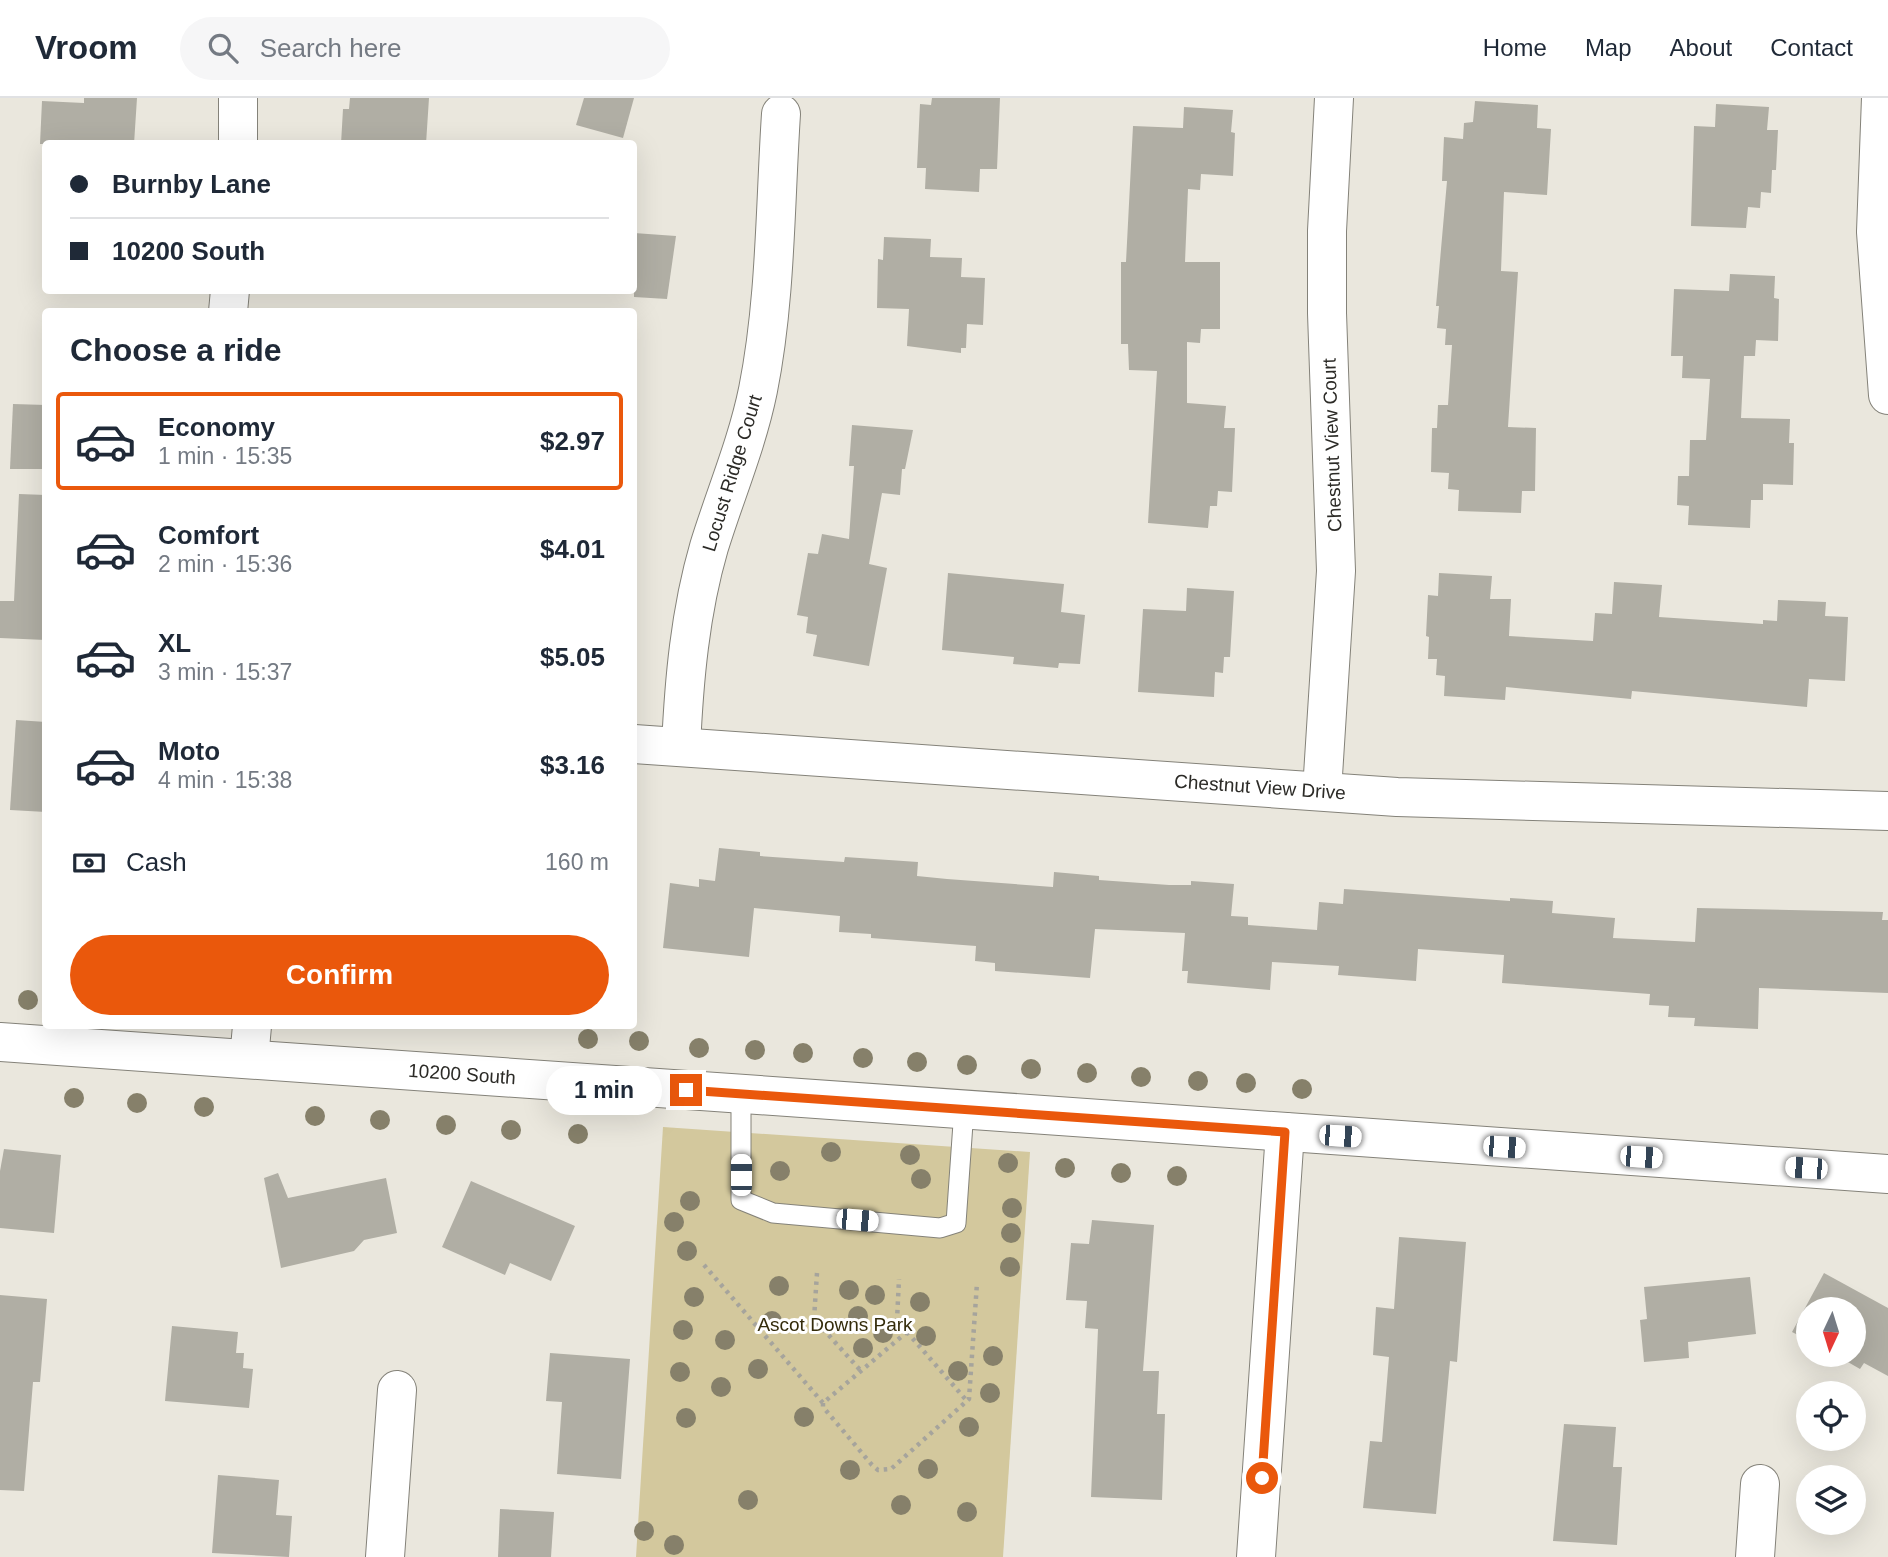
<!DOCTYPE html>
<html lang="en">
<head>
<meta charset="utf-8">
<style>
	:root { --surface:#fff; --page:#f6f6f7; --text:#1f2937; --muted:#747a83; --line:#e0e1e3; --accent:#ea580c }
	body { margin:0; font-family:Helvetica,sans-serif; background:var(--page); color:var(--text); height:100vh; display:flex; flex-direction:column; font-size:26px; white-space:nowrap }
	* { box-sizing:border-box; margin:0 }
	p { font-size:23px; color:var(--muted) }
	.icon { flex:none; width:38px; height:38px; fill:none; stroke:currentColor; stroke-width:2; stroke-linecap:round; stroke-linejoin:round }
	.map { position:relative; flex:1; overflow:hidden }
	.drawer { position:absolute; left:42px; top:210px; width:595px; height:721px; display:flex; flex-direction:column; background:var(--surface); border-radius:7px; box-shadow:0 7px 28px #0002 }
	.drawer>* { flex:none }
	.top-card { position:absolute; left:42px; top:42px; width:595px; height:154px; border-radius:7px; box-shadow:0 7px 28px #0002; display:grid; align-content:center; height:154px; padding:0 28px; background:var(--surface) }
	.needle { width:46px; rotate:184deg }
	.controls { position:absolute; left:1796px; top:1199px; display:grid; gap:14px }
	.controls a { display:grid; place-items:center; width:70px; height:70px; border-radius:50%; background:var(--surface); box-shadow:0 7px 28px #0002; font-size:35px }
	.end { position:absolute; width:32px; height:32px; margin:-16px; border:9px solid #ea580c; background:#fff; box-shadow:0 0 0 4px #fff }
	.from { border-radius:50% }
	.bubble { position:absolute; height:49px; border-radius:24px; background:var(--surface); box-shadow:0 7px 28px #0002; font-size:23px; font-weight:700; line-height:49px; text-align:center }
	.car { position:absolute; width:21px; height:42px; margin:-21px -10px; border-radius:9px; box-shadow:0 0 5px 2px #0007; background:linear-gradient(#fff 24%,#345 0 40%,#fff 0 76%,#345 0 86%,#fff 0) }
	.top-card b { display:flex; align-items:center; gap:24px; height:66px; font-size:26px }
	.top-card b+b { border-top:2px solid var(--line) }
	.top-card i { width:18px; height:18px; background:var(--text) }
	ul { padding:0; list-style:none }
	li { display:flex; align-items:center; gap:21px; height:98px; margin:0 14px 10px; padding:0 14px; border:4px solid transparent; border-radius:7px }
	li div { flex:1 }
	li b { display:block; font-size:26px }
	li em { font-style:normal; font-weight:700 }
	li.selected { border-color:var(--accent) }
	li>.icon { width:63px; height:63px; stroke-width:1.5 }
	h2 { padding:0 28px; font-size:32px; line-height:84px }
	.pay { display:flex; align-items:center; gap:18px; height:77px; padding:0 28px; font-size:26px }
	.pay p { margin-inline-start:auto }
	.action { display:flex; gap:14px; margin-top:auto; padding:14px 28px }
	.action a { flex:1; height:80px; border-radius:42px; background:var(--accent); color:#fff; font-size:28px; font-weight:700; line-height:80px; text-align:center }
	header { display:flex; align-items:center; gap:42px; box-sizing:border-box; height:98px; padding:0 35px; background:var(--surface); border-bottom:2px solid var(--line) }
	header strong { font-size:33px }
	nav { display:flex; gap:38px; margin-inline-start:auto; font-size:24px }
	.search { width:490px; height:63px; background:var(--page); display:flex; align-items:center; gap:18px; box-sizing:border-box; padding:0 24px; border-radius:38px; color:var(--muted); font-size:26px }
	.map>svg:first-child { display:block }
	.green { fill:#d3c89d }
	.building { fill:#b0aea4 }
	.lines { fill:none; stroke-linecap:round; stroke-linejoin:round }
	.service-casing { stroke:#848279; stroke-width:21 }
	.minor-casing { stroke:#848279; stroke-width:40 }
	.tertiary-casing { stroke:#848279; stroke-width:40 }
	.path { stroke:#a6a49c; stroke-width:4.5; stroke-dasharray:3.5 5; stroke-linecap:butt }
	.service { stroke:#fff; stroke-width:19 }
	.minor { stroke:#fff; stroke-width:38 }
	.tertiary { stroke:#fff; stroke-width:38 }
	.tree { fill:#86806a }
	.route { stroke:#ea580c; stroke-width:9 }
	.labels { text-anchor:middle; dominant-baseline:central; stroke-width:6; stroke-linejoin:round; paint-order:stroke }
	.street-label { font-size:19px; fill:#2c2b27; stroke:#fff }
	.park-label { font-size:19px; fill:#342c0b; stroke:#fff }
</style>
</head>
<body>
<header>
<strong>Vroom</strong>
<div class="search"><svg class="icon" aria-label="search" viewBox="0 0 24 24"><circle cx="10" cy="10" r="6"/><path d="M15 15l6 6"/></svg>Search here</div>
<nav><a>Home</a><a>Map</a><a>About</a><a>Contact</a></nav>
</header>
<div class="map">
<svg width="1888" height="1459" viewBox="0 0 1888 1459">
	<rect width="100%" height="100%" fill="#eae7dd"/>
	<!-- green -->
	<polygon class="green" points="663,1029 1030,1054 1003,1459 636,1459"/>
	<!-- building -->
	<g class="building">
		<polygon points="84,0 137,0 134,46 40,46 42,3 84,5"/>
		<polygon points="350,0 429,0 426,46 341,46 343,11 349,11"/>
		<polygon points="584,0 634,0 623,40 576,27"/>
		<polygon points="932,0 1000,0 997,71 980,71 979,94 925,91 926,70 917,70 920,6 931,7"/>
		<polygon points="1475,3 1538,7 1537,30 1551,31 1547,97 1504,94 1501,173 1518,174 1508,329 1536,330 1535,393 1522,393 1521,415 1458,413 1459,392 1448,391 1449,375 1431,374 1432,330 1437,330 1438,307 1448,307 1452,247 1445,247 1446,231 1437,230 1439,208 1436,208 1447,83 1442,83 1444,39 1463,41 1464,25 1473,24"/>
		<polygon points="1716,6 1769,9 1767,32 1778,32 1776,72 1772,72 1771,95 1761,94 1760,110 1748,109 1746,130 1691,128 1694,28 1715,29"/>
		<polygon points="1184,9 1233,12 1231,34 1235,35 1233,78 1201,76 1200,92 1188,91 1185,164 1220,164 1220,231 1201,231 1200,245 1187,244 1187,305 1226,308 1224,330 1235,330 1232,394 1218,393 1217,408 1210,408 1208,430 1148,425 1157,273 1129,272 1128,246 1121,246 1121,164 1126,164 1133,28 1183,30"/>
		<polygon points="634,135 676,138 667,201 634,199"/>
		<polygon points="884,139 931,141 930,159 962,160 961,179 985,180 983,227 967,226 966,250 961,250 961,255 907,248 909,211 877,210 878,161 883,162"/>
		<polygon points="1730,176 1775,178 1774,200 1779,201 1778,243 1756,242 1755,258 1744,258 1741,320 1790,321 1789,345 1794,345 1793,387 1763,386 1763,402 1751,402 1750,430 1688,427 1689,408 1677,407 1678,378 1689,378 1690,342 1706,342 1710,281 1682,280 1683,258 1671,258 1674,191 1729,193"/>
		<polygon points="13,306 46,307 46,371 10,371"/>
		<polygon points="852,327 913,332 905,371 902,371 900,397 882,395 869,466 887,470 869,568 813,558 817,537 806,535 808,519 797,517 808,455 818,456 822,436 849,441 854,368 849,368"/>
		<polygon points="19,396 46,397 46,542 0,540 0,503 14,503"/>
		<polygon points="948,475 1064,486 1061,514 1085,517 1080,566 1059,565 1058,570 1013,566 1014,559 942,552"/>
		<polygon points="1439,475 1492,478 1490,501 1511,501 1509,538 1593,543 1595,515 1612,516 1614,484 1662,487 1659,519 1763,526 1763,522 1777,523 1778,502 1826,504 1825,518 1848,519 1845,583 1809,581 1807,609 1632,593 1631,601 1506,589 1505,602 1444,598 1445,578 1436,577 1437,561 1428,561 1429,539 1426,538 1428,497 1438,498"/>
		<polygon points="1187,490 1234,493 1230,559 1224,559 1223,575 1215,574 1214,599 1138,594 1143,511 1186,513"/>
		<polygon points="16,622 46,624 46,714 10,712"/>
		<polygon points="719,750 760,754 760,758 844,764 845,759 918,764 917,778 947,781 1053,789 1054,774 1099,778 1099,782 1169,787 1191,787 1191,783 1234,786 1231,818 1248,819 1248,827 1317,832 1319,804 1343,806 1344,791 1510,803 1510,800 1553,803 1552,815 1615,820 1613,840 1695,844 1697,810 1883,814 1882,822 1888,822 1888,895 1759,890 1758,931 1694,928 1695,920 1668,919 1669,908 1649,907 1650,896 1502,885 1504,857 1418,851 1416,883 1338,877 1339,868 1272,864 1270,892 1187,885 1188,873 1182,873 1185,835 1095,831 1090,880 995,873 995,865 975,863 976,848 871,840 871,836 839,834 840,818 754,810 749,859 663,850 670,785 699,789 699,781 715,783"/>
		<polygon points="4,1051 61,1057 54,1135 0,1130 0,1073"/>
		<polygon points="278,1075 288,1100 386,1080 397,1135 364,1142 354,1153 281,1170 264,1080"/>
		<polygon points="471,1083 575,1128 551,1183 510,1165 505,1177 442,1149"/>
		<polygon points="1092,1122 1154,1127 1143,1273 1159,1273 1157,1316 1165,1316 1162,1402 1091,1399 1098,1231 1085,1230 1087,1203 1066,1202 1071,1145 1089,1146"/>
		<polygon points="1399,1139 1466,1144 1457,1264 1450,1263 1436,1416 1363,1410 1370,1343 1382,1344 1389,1259 1373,1257 1376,1209 1394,1211"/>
		<polygon points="1824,1175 1888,1210 1888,1278 1864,1265 1860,1271 1834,1256 1853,1256 1853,1211 1808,1211 1808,1242 1792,1234"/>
		<polygon points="1750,1179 1756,1236 1688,1244 1689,1260 1644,1264 1640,1222 1647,1221 1644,1189"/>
		<polygon points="0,1197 47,1201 40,1284 33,1284 24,1393 0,1392"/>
		<polygon points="172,1228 238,1234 236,1255 244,1255 243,1270 253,1271 249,1310 165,1303"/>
		<polygon points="550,1255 630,1261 621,1381 557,1376 562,1304 546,1303"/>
		<polygon points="1564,1326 1616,1329 1613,1369 1622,1369 1617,1447 1553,1443"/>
		<polygon points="218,1377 279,1382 276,1417 292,1418 289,1459 212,1455"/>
		<polygon points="500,1411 554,1414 551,1459 498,1459"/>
	</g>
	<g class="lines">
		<!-- service casing -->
		<g class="service-casing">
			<polyline id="service" points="741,996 741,1102 773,1115 940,1130 956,1125 964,1011"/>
		</g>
		<!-- minor casing -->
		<g class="minor-casing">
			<g id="minor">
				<polyline points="1881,0 1876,134 1888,297"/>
				<polyline points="238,46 238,0"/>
				<polyline points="228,214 230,192"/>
				<polyline points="634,646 1397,699 1888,713"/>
				<path d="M681,649C684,583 690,514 709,449C725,397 747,346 758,292C776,202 775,107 781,16"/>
				<polyline points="1322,693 1336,473 1327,215 1327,133 1334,0"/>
				<polyline points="249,961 252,928"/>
				<polyline points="385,1459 397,1292"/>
				<polyline points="1256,1459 1285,1034"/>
				<polyline points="1755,1459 1760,1386"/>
			</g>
		</g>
		<!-- tertiary casing -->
		<g class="tertiary-casing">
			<polyline id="tertiary" points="0,944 1888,1076"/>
		</g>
		<!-- path -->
		<g class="path">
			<polyline points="704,1167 823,1305 907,1234 897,1222 899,1181"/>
			<polyline points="817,1175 814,1221 861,1273"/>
			<polyline points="907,1234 967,1303"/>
			<polyline points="823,1305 823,1309 872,1367 878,1372 891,1371 969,1301 977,1185"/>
		</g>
		<!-- service -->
		<use href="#service" class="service"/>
		<!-- minor -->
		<use href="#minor" class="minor"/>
		<!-- tertiary -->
		<use href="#tertiary" class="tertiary"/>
	</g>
	<!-- trees -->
	<g class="tree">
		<circle cx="28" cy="902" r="10"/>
		<circle cx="588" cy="941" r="10"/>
		<circle cx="639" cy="943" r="10"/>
		<circle cx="699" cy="950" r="10"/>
		<circle cx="755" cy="952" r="10"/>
		<circle cx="803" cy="955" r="10"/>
		<circle cx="863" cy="960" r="10"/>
		<circle cx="917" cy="964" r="10"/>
		<circle cx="967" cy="967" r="10"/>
		<circle cx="1031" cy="971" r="10"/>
		<circle cx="1087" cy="975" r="10"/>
		<circle cx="1141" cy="979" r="10"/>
		<circle cx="1198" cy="983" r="10"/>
		<circle cx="1246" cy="985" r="10"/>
		<circle cx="1302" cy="991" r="10"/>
		<circle cx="74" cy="1000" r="10"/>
		<circle cx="137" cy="1005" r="10"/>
		<circle cx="204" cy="1009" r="10"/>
		<circle cx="315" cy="1018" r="10"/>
		<circle cx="380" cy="1022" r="10"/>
		<circle cx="446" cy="1027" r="10"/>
		<circle cx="511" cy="1032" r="10"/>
		<circle cx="578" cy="1036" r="10"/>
		<circle cx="831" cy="1054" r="10"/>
		<circle cx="910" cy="1057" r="10"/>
		<circle cx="1008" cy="1065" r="10"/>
		<circle cx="1065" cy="1070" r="10"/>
		<circle cx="780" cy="1073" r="10"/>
		<circle cx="1121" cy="1075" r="10"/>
		<circle cx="1177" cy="1078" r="10"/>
		<circle cx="921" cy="1081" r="10"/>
		<circle cx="690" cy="1103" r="10"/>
		<circle cx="1012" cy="1110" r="10"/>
		<circle cx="674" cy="1124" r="10"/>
		<circle cx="1011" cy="1135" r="10"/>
		<circle cx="687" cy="1153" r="10"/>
		<circle cx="1010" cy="1169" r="10"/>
		<circle cx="779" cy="1188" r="10"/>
		<circle cx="849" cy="1192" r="10"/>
		<circle cx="875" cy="1197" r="10"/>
		<circle cx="694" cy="1199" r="10"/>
		<circle cx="920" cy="1204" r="10"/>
		<circle cx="858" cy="1218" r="10"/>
		<circle cx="772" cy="1223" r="10"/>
		<circle cx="683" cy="1232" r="10"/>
		<circle cx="883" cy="1235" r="10"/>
		<circle cx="926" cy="1238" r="10"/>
		<circle cx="725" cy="1242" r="10"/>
		<circle cx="863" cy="1250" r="10"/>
		<circle cx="993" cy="1258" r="10"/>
		<circle cx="758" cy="1271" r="10"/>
		<circle cx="958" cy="1273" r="10"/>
		<circle cx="680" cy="1274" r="10"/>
		<circle cx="721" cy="1289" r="10"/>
		<circle cx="990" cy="1295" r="10"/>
		<circle cx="804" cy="1319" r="10"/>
		<circle cx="686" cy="1320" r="10"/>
		<circle cx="969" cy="1329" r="10"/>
		<circle cx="928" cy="1371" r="10"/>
		<circle cx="850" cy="1372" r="10"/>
		<circle cx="748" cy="1402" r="10"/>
		<circle cx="901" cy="1407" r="10"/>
		<circle cx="967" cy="1414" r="10"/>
		<circle cx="644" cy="1433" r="10"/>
		<circle cx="674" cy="1447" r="10"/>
	</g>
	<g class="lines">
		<!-- route -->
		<polyline class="route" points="686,992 1285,1034 1262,1380"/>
	</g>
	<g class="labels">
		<!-- street labels -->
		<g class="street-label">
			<text transform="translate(1332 347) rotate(-92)">Chestnut View Court</text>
			<text transform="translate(732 375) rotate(-73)">Locust Ridge Court</text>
			<text transform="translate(1260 689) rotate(4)">Chestnut View Drive</text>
			<text transform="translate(462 976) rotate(4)">10200 South</text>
		</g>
		<!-- park labels -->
		<g class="park-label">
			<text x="835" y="1226">Ascot Downs Park</text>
		</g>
	</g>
</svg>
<div class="controls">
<a><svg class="needle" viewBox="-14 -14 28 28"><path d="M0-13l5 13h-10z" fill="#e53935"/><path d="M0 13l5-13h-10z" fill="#747a83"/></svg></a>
<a><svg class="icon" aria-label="locate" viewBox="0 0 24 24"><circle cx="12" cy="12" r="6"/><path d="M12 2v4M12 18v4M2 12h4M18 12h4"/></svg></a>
<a><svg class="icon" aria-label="layers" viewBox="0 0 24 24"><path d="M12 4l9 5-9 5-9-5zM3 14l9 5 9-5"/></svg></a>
</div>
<i class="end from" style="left:1262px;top:1380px"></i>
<i class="end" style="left:686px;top:992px"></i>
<div class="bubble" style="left:546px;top:968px;width:116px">1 min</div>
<i class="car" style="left:1340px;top:1038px;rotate:94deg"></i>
<i class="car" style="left:1504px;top:1049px;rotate:94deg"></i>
<i class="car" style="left:1641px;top:1059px;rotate:94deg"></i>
<i class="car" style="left:1806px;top:1070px;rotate:274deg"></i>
<i class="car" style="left:741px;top:1077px;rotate:0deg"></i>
<i class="car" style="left:857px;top:1122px;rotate:95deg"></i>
<div class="top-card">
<b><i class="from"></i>Burnby Lane</b>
<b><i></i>10200 South</b>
</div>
<section class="drawer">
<h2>Choose a ride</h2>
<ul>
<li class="selected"><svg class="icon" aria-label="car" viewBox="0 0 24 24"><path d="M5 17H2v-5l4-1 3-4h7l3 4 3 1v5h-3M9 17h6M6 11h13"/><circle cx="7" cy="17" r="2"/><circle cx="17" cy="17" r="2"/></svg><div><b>Economy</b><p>1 min · 15:35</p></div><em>$2.97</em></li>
<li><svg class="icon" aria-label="car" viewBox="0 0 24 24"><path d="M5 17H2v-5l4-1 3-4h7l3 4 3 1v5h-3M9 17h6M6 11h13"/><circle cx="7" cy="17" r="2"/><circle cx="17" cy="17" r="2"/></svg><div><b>Comfort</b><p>2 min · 15:36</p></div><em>$4.01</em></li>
<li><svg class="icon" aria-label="car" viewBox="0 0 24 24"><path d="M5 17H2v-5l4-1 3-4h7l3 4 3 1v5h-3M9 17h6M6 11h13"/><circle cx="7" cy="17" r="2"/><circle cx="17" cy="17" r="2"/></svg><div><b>XL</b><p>3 min · 15:37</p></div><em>$5.05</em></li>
<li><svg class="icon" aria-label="car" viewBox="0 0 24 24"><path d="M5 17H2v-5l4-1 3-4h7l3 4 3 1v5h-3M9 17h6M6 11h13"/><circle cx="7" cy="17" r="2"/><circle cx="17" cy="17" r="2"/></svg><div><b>Moto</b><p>4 min · 15:38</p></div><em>$3.16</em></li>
</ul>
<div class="pay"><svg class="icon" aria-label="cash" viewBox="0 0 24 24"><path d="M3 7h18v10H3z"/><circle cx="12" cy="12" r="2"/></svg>Cash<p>160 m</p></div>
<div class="action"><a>Confirm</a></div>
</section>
</div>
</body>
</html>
